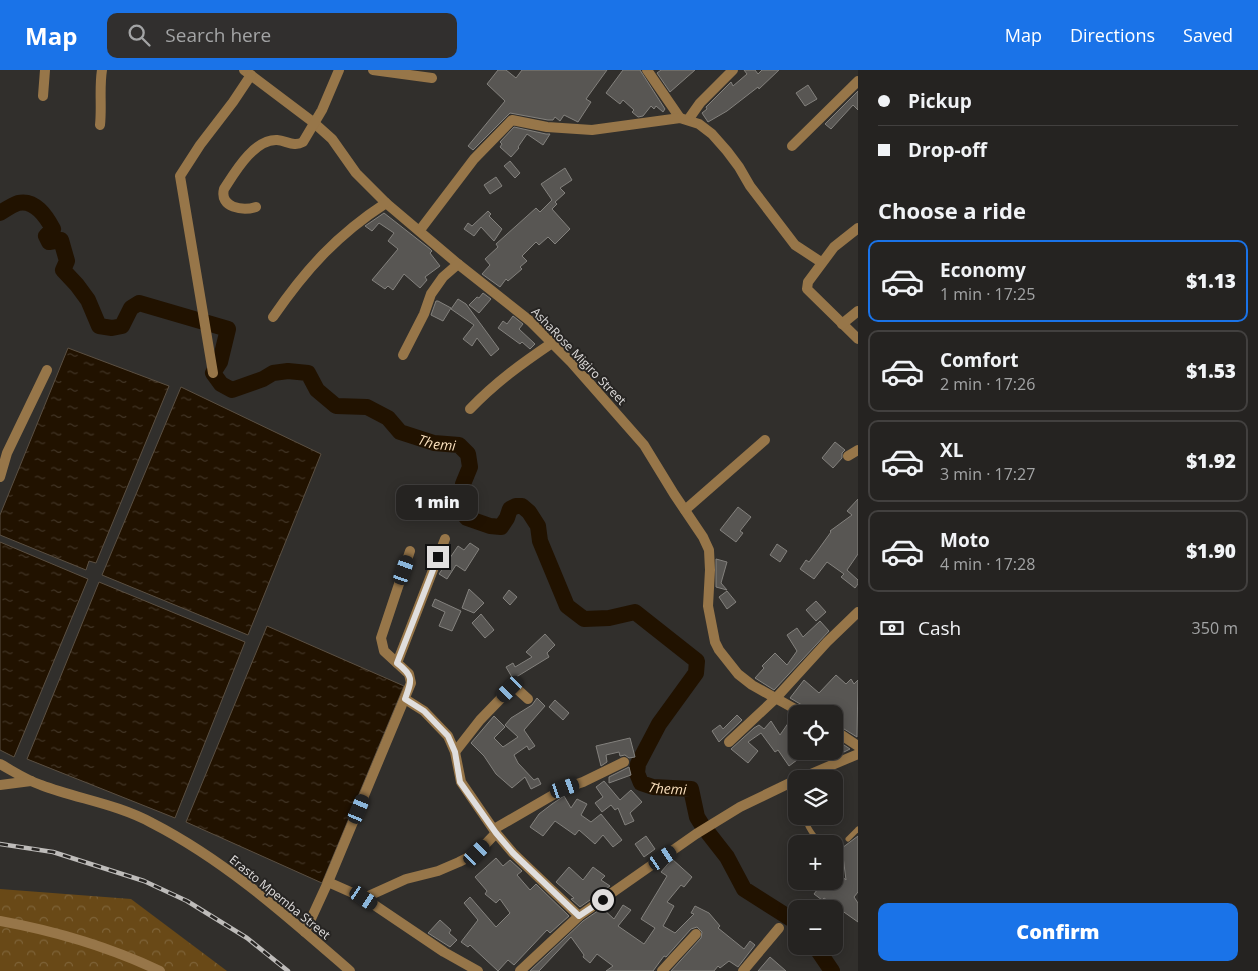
<!DOCTYPE html>
<html lang="en">
<head>
<meta charset="utf-8">
<style>
	:root { --surface:#252321; --page:#312f2e; --text:#f1f3f6; --muted:#a3a4a5; --line:#42403f; --accent:#1a73e8 }
	body { margin:0; font-family:"Open Sans",sans-serif; background:var(--page); color:var(--text); height:100vh; display:flex; flex-direction:column; font-size:19px; white-space:nowrap }
	* { box-sizing:border-box; margin:0 }
	p { font-size:16px; color:var(--muted) }
	.icon { flex:none; width:28px; height:28px; fill:none; stroke:currentColor; stroke-width:2; stroke-linecap:round; stroke-linejoin:round }
	.map { position:relative; flex:1; overflow:hidden }
	.details { display:flex; flex-direction:column; background:var(--surface); width:400px }
	.details>* { flex:none }
	.guide { display:grid; align-content:center; height:110px; padding:0 20px; background:var(--surface) }
	.fabs { position:absolute; left:788px; top:635px; display:grid; gap:10px }
	.fabs a { display:grid; place-items:center; width:55px; height:55px; border-radius:10px; background:var(--surface); box-shadow:0 2px 12px #0003,0 0 0 1px var(--line); font-size:25px }
	.end { position:absolute; width:22px; height:22px; margin:-11px; border:6px solid #e0dedd; background:#111; box-shadow:0 0 0 2px #111 }
	.from { border-radius:50% }
	.bubble { position:absolute; height:35px; border-radius:10px; background:var(--surface); box-shadow:0 2px 12px #0003,0 0 0 1px var(--line); font-size:16px; font-weight:800; line-height:35px; text-align:center }
	.car { position:absolute; width:15px; height:30px; margin:-15px -8px; border-radius:6px; box-shadow:0 0 4px 1px #0007; background:linear-gradient(#222 24%,#8ab4d8 0 40%,#222 0 76%,#8ab4d8 0 86%,#222 0) }
	.guide b { display:flex; align-items:center; gap:18px; height:48px; font-size:19px }
	.guide b+b { border-top:1px solid var(--line) }
	.guide i { width:12px; height:12px; background:var(--text) }
	ul { padding:0; list-style:none }
	li { display:flex; align-items:center; gap:15px; height:82px; margin:0 10px 8px; padding:0 10px; border:2px solid var(--line); border-radius:10px }
	li div { flex:1 }
	li b { display:block; font-size:19px }
	li em { font-style:normal; font-weight:800 }
	li.active { border-color:var(--accent) }
	li>.icon { width:45px; height:45px; stroke-width:1.5 }
	h2 { padding:0 20px; font-size:22px; line-height:60px }
	.pay { display:flex; align-items:center; gap:12px; height:55px; padding:0 20px; font-size:19px }
	.pay p { margin-inline-start:auto }
	.primary-button { display:flex; gap:10px; margin-top:auto; padding:10px 20px }
	.primary-button a { flex:1; height:58px; border-radius:10px; background:var(--accent); color:#fff; font-size:20px; font-weight:800; line-height:58px; text-align:center }
	header { display:flex; align-items:center; gap:30px; box-sizing:border-box; height:70px; padding:0 25px; background:var(--accent); color:#fff }
	header strong { font-size:24px }
	nav { display:flex; gap:28px; margin-inline-start:auto; font-size:18px }
	.search { width:350px; height:45px; background:var(--page); display:flex; align-items:center; gap:12px; box-sizing:border-box; padding:0 18px; border-radius:10px; color:var(--muted); font-size:19px }
	main { display:flex; flex:1; min-height:0 }
	.map>svg:first-child { display:block }
	.forest { fill:url(#forest-crowns) }
	.water { fill:url(#water-ripples); stroke:#5a4f42 }
	.lines { fill:none; stroke-linecap:round; stroke-linejoin:round }
	.river { stroke:#211200; stroke-width:16 }
	.building { fill:#585653; stroke:#83817d }
	.service { stroke:#977649; stroke-width:5 }
	.minor { stroke:#977649; stroke-width:10 }
	.tertiary { stroke:#977649; stroke-width:10 }
	.rail-casing { stroke:#bebcba; stroke-width:4.5 }
	.rail { stroke:#272523; stroke-width:2.5; stroke-dasharray:8; stroke-linecap:butt }
	.route { stroke:#e0dedd; stroke-width:6 }
	.labels { text-anchor:middle; dominant-baseline:central; stroke-width:4; stroke-linejoin:round; paint-order:stroke }
	.street-label { font-size:12px; fill:#e0dedd; stroke:#272523 }
	.water-label { font-size:14px; font-style:italic; fill:#f9dfbc; stroke:#272523 }
</style>
</head>
<body>
<header>
<strong>Map</strong>
<div class="search"><svg class="icon" aria-label="search" viewBox="0 0 24 24"><circle cx="10" cy="10" r="6"/><path d="M15 15l6 6"/></svg>Search here</div>
<nav><a>Map</a><a>Directions</a><a>Saved</a></nav>
</header>
<main>
<div class="map">
<svg width="858" height="901" viewBox="0 0 858 901">
	<defs>
		<pattern id="forest-crowns" width="20" height="18" patternUnits="userSpaceOnUse" patternTransform="scale(1.25)"><rect width="20" height="18" fill="#694917"/><path d="M2 6a3 3 0 1 1 6 0M12 15a3 3 0 1 1 6 0" fill="none" stroke="#7e6338"/></pattern>
		<pattern id="water-ripples" width="26" height="14" patternUnits="userSpaceOnUse" patternTransform="scale(1.25)"><rect width="26" height="14" fill="#211200"/><path d="M2 4q2-2 4 0t4 0M15 11q2-2 4 0t4 0" fill="none" stroke="#413425"/></pattern>
	</defs>
	<rect width="100%" height="100%" fill="#312f2c"/>
	<!-- forest -->
	<polygon class="forest" points="0,819 131,829 227,901 0,901"/>
	<!-- water -->
	<g class="water">
		<polygon points="68,278 169,316 96,493 89,491 86,500 0,465 0,445"/>
		<polygon points="181,317 321,384 248,565 102,505"/>
		<polygon points="0,472 88,509 14,687 0,680"/>
		<polygon points="99,512 245,572 175,748 27,689"/>
		<polygon points="267,556 404,616 322,813 186,752"/>
	</g>
	<g class="lines">
		<!-- river -->
		<g class="river">
			<path id="s1" d="M0,143C5,140 12,135 18,133C35,129 46,146 53,159L46,166L49,172L61,170L67,191L63,200L77,215L88,230L99,256L112,258L122,256L131,238L139,233L228,259L220,292L213,303L221,314L232,320L263,309L273,303L288,301L308,303L317,320L336,336L367,337L388,348L400,362L434,373L459,375L468,384L470,397L463,414L461,441L467,448L490,456L501,457L507,448L510,439L516,436H522L529,442L538,456L540,471L567,536L584,549L609,548L635,542L697,591L696,603L659,654L638,694L637,703L641,713L653,717L691,719L697,747L702,755L727,787L744,819L796,852"/>
			<polyline points="815,876 832,901"/>
		</g>
	</g>
	<!-- building -->
	<g class="building">
		<polygon points="498,0 506,0 516,8 522,0 607,0 586,29 591,32 578,52 564,45 560,51 555,47 553,50 548,50 510,43 473,80 468,76 505,31 487,14"/>
		<polygon points="623,0 640,0 665,39 663,42 656,36 654,39 651,36 643,46 638,47 632,42 634,40 623,30 620,34 606,23"/>
		<polygon points="661,0 695,0 670,22 657,3"/>
		<polygon points="744,0 755,0 758,4 762,0 779,0 759,19 758,17 727,41 708,52 702,43 707,39 706,37 731,12 733,16 747,4"/>
		<polygon points="808,15 817,29 805,36 796,23"/>
		<polygon points="858,21 858,40 853,35 831,59 825,54"/>
		<polygon points="514,57 546,64 550,64 543,75 527,64 518,77 519,78 511,87 500,77 502,74 500,72"/>
		<polygon points="510,91 520,103 515,108 504,96"/>
		<polygon points="565,98 572,110 560,118 565,123 555,132 557,134 552,139 570,159 555,174 548,167 539,175 536,172 522,186 527,191 520,197 522,199 508,211 506,209 500,217 482,204 490,195 485,189 498,177 496,174 536,138 540,142 552,130 541,114"/>
		<polygon points="496,107 502,116 490,124 484,115"/>
		<polygon points="488,141 491,144 489,146 502,159 494,171 481,157 474,166 464,159 468,153 472,156"/>
		<polygon points="384,143 430,179 432,181 430,183 440,196 425,207 427,210 420,218 404,204 393,220 388,216 385,219 372,210 398,179 388,171 394,163 379,153 372,161 365,156"/>
		<polygon points="483,223 491,229 479,243 469,235 477,227 479,228"/>
		<polygon points="458,229 466,234 499,279 491,286 477,268 472,276 463,269 474,255 451,239"/>
		<polygon points="436,231 438,231 451,238 443,251 431,245"/>
		<polygon points="513,246 523,254 519,259 535,274 530,279 522,272 520,274 498,258 503,251 507,254"/>
		<polygon points="835,372 845,380 842,383 842,388 833,398 822,388"/>
		<polygon points="858,429 858,484 847,500 858,510 858,514 855,518 841,507 844,504 827,492 814,509 800,499 806,490 809,492 818,480 831,462 830,461 852,445 847,441"/>
		<polygon points="738,437 751,447 740,461 743,463 736,472 720,460"/>
		<polygon points="470,473 479,479 465,501 456,495 447,509 439,504 458,476 464,480"/>
		<polygon points="777,474 787,481 780,492 770,485"/>
		<polygon points="716,489 727,492 721,513 727,520 716,517"/>
		<polygon points="469,519 484,533 474,543 462,538"/>
		<polygon points="509,520 517,527 510,535 503,528"/>
		<polygon points="727,521 736,532 727,539 719,527"/>
		<polygon points="435,529 461,541 452,561 439,556 445,542 432,536"/>
		<polygon points="816,531 826,542 816,551 806,540"/>
		<polygon points="481,544 494,560 485,568 472,553"/>
		<polygon points="820,551 829,561 774,620 755,608 764,598 762,596 775,583 787,595 797,581 787,565 797,558 803,567"/>
		<polygon points="545,564 555,575 547,583 549,587 513,609 506,597 513,593 515,597 532,587 526,582"/>
		<polygon points="836,605 846,614 851,609 854,614 858,610 857,667 836,654 834,651 834,644 827,644 821,637 816,644 811,644 807,638 790,628 804,610 819,623"/>
		<polygon points="537,628 545,636 524,660 535,676 529,680 527,676 514,685 518,693 534,710 538,708 541,714 531,719 525,707 512,718 496,704 484,686 471,673 494,646 505,657 494,668 503,677 518,667 505,655 511,648 532,635"/>
		<polygon points="555,630 569,643 563,650 549,637"/>
		<polygon points="737,645 742,650 719,672 712,661 720,655 723,659"/>
		<polygon points="791,649 796,652 796,664 792,671 796,675 796,681 809,681 789,696 778,680 775,682 761,663 748,672 758,681 748,693 731,679 754,658 759,655 764,659 771,651 780,665"/>
		<polygon points="630,668 635,687 629,688 625,685 620,686 619,682 606,685 607,692 601,696 596,676"/>
		<polygon points="838,671 850,679 844,682 842,681 840,684 832,688 823,681 834,681 834,676"/>
		<polygon points="629,697 631,705 609,713 609,707"/>
		<polygon points="604,711 620,730 631,720 642,732 630,743 634,751 625,755 618,738 615,740 611,735 602,742 595,733 603,727 596,717"/>
		<polygon points="564,726 571,738 577,729 587,734 581,745 591,752 601,744 622,770 613,777 603,765 595,774 579,760 575,765 555,751 543,766 530,757 539,744 552,734"/>
		<polygon points="646,766 655,779 644,787 635,774"/>
		<polygon points="858,766 858,822 854,827 858,833 858,852 824,828 822,830 814,824 824,811 834,811 834,800 846,810 842,778"/>
		<polygon points="496,788 503,796 510,790 522,801 517,805 530,820 536,814 569,846 550,863 547,860 514,895 508,890 498,901 470,875 468,877 461,872 478,850 464,833 470,827 496,857 510,843 500,829 496,833 485,824 487,821 475,807"/>
		<polygon points="672,789 692,807 684,817 681,815 667,832 674,836 663,856 675,863 694,844 691,843 695,836 709,843 720,856 718,858 744,879 750,871 755,875 738,897 729,891 720,898 718,896 714,901 671,901 701,868 702,862 697,857 691,859 666,887 664,886 653,901 606,901 613,896 597,884 590,893 583,887 584,885 571,867 539,901 530,901 583,851 602,838 614,849 623,835 631,840 618,856 644,874 655,858 641,849 667,806 661,802"/>
		<polygon points="569,797 583,810 593,797 605,806 601,810 610,816 580,837 571,829 574,828 556,812"/>
		<polygon points="440,850 451,860 449,863 457,870 450,877 428,863"/>
		<polygon points="770,887 786,901 758,901"/>
	</g>
	<g class="lines">
		<!-- service -->
		<g class="service">
			<path d="M805,746C806,757 814,766 821,774"/>
			<polyline points="848,769 858,759"/>
		</g>
		<!-- minor -->
		<g class="minor">
			<polyline points="244,0 313,52 332,69 356,103 386,133 458,194 530,251 571,292 644,375 674,424 703,467 709,480 710,500 708,536 715,572 719,580 738,604 752,615 804,644"/>
			<polyline points="373,0 432,8"/>
			<polyline points="647,0 680,48"/>
			<polyline points="43,26 45,0"/>
			<polyline points="688,50 700,33 733,0"/>
			<path d="M100,55C102,37 99,18 102,0"/>
			<polyline points="792,76 858,11"/>
			<path d="M256,137C243,141 219,138 224,119C235,102 254,69 277,70C287,71 294,77 303,72L322,40L339,0"/>
			<polyline points="858,158 834,177 808,212 807,219 858,269"/>
			<polyline points="420,160 474,89 512,50 547,57 592,60 680,48 699,54 712,64 727,81 739,97 750,116 795,175 821,192"/>
			<path d="M273,247C306,199 337,165 386,133"/>
			<polyline points="842,254 858,241"/>
			<polyline points="403,285 424,244 431,224 443,207 458,194"/>
			<polyline points="213,303 180,106 200,75 233,32 251,5"/>
			<path d="M470,339C496,312 521,294 552,273"/>
			<polyline points="848,386 858,380"/>
			<polyline points="0,407 7,383 47,300"/>
			<polyline points="685,440 765,370"/>
			<polyline points="397,593 445,469"/>
			<polyline points="405,629 424,641 448,666 455,682 461,712 496,763 513,783 579,846"/>
			<polyline points="834,660 858,676"/>
			<polyline points="729,672 776,628 827,572 858,542"/>
			<polyline points="455,682 480,650 510,619 517,619 528,629"/>
			<path d="M0,694C13,701 26,710 41,715C78,729 117,734 152,753C226,791 288,847 350,901"/>
			<polyline points="799,709 858,684"/>
			<polyline points="0,715 31,711"/>
			<polyline points="494,759 565,718 583,712 624,692"/>
			<polyline points="328,812 364,828 444,882 478,901"/>
			<polyline points="364,828 406,809 438,801 459,792 477,783 496,763"/>
			<polyline points="305,862 328,812 411,613 409,604 384,581 381,568 410,481"/>
			<polyline points="520,901 579,846 696,764 740,737 796,710"/>
			<polyline points="662,901 696,864"/>
			<polyline points="743,901 779,858"/>
		</g>
		<!-- tertiary -->
		<path class="tertiary" d="M0,851C55,861 109,877 160,901"/>
		<!-- rail casing -->
		<g class="rail-casing">
			<polyline id="rail" points="0,774 53,782 144,811 187,831 247,868 288,901"/>
		</g>
		<!-- rail -->
		<use href="#rail" class="rail"/>
	</g>
	<g class="lines">
		<!-- route -->
		<path class="route" d="M438,487L397,593C414,606 412,610 405,629L424,641L448,666L455,682L460,712L496,763L513,783L579,846L603,830"/>
	</g>
	<g class="labels">
		<!-- street labels -->
		<g class="street-label">
			<text transform="translate(579 286) rotate(46)">AshaRose Migiro Street</text>
			<text transform="translate(280 827) rotate(39)">Erasto Mpemba Street</text>
		</g>
		<!-- water labels -->
		<g class="water-label">
			<text stroke="none"><textPath href="#s1" startOffset="650">Themi</textPath></text>
			<text stroke="none"><textPath href="#s1" startOffset="1252">Themi</textPath></text>
		</g>
	</g>
</svg>
<div class="fabs">
<a><svg class="icon" aria-label="locate" viewBox="0 0 24 24"><circle cx="12" cy="12" r="6"/><path d="M12 2v4M12 18v4M2 12h4M18 12h4"/></svg></a>
<a><svg class="icon" aria-label="layers" viewBox="0 0 24 24"><path d="M12 4l9 5-9 5-9-5zM3 14l9 5 9-5"/></svg></a>
<a>+</a>
<a>−</a>
</div>
<i class="end from" style="left:603px;top:830px"></i>
<i class="end" style="left:438px;top:487px"></i>
<div class="bubble" style="left:396px;top:415px;width:82px">1 min</div>
<i class="car" style="left:404px;top:500px;rotate:19deg"></i>
<i class="car" style="left:510px;top:619px;rotate:225deg"></i>
<i class="car" style="left:565px;top:718px;rotate:71deg"></i>
<i class="car" style="left:359px;top:739px;rotate:23deg"></i>
<i class="car" style="left:477px;top:783px;rotate:45deg"></i>
<i class="car" style="left:663px;top:788px;rotate:56deg"></i>
<i class="car" style="left:364px;top:828px;rotate:124deg"></i>
</div>
<section class="details">
<div class="guide">
<b><i class="from"></i>Pickup</b>
<b><i></i>Drop-off</b>
</div>
<h2>Choose a ride</h2>
<ul>
<li class="active"><svg class="icon" aria-label="car" viewBox="0 0 24 24"><path d="M5 17H2v-5l4-1 3-4h7l3 4 3 1v5h-3M9 17h6M6 11h13"/><circle cx="7" cy="17" r="2"/><circle cx="17" cy="17" r="2"/></svg><div><b>Economy</b><p>1 min · 17:25</p></div><em>$1.13</em></li>
<li><svg class="icon" aria-label="car" viewBox="0 0 24 24"><path d="M5 17H2v-5l4-1 3-4h7l3 4 3 1v5h-3M9 17h6M6 11h13"/><circle cx="7" cy="17" r="2"/><circle cx="17" cy="17" r="2"/></svg><div><b>Comfort</b><p>2 min · 17:26</p></div><em>$1.53</em></li>
<li><svg class="icon" aria-label="car" viewBox="0 0 24 24"><path d="M5 17H2v-5l4-1 3-4h7l3 4 3 1v5h-3M9 17h6M6 11h13"/><circle cx="7" cy="17" r="2"/><circle cx="17" cy="17" r="2"/></svg><div><b>XL</b><p>3 min · 17:27</p></div><em>$1.92</em></li>
<li><svg class="icon" aria-label="car" viewBox="0 0 24 24"><path d="M5 17H2v-5l4-1 3-4h7l3 4 3 1v5h-3M9 17h6M6 11h13"/><circle cx="7" cy="17" r="2"/><circle cx="17" cy="17" r="2"/></svg><div><b>Moto</b><p>4 min · 17:28</p></div><em>$1.90</em></li>
</ul>
<div class="pay"><svg class="icon" aria-label="cash" viewBox="0 0 24 24"><path d="M3 7h18v10H3z"/><circle cx="12" cy="12" r="2"/></svg>Cash<p>350 m</p></div>
<div class="primary-button"><a>Confirm</a></div>
</section>
</main>
</body>
</html>
